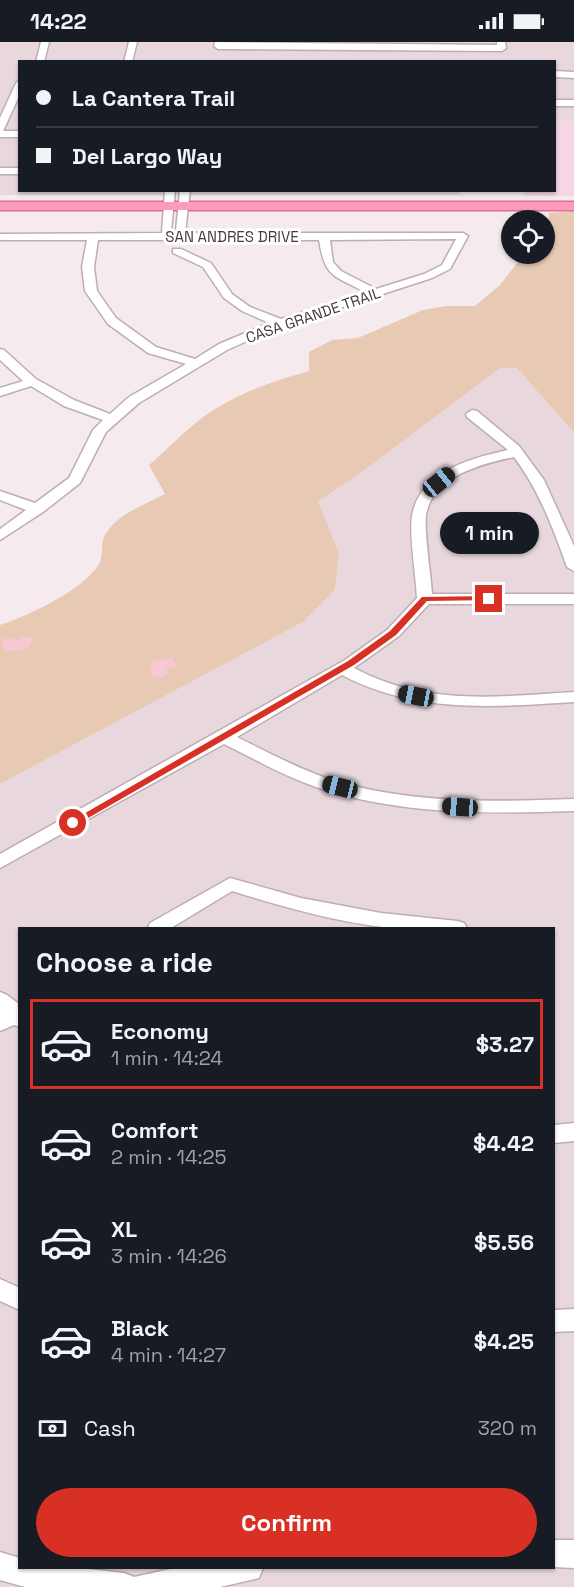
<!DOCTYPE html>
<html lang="en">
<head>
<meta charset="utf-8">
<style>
	:root { --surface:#171b24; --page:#242831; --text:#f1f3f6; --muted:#9ea1a6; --line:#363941; --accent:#d93025 }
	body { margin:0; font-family:"Space Grotesk",sans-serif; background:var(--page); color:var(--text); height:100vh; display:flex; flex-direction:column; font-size:22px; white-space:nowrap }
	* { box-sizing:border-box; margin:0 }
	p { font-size:20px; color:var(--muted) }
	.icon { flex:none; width:33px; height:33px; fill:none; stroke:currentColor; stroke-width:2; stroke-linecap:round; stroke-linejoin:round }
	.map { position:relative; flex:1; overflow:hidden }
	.details { position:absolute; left:18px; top:885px; width:537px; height:642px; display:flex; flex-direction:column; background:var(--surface); border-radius:0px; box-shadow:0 2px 4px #0004 }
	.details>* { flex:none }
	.guide { position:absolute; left:18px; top:18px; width:538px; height:132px; border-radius:0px; box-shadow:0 2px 4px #0004; display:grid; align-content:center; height:132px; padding:0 18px; background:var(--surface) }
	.tools { position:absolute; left:501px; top:168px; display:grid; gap:12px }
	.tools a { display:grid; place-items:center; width:54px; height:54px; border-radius:50%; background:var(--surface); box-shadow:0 2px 4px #0004; font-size:30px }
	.end { position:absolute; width:27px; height:27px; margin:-14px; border:8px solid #d93025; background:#fff; box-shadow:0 0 0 3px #fff }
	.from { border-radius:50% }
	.bubble { position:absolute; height:42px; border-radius:21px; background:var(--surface); box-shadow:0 2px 4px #0004; font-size:20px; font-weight:700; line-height:42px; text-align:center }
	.car { position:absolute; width:18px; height:36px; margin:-18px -9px; border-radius:8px; box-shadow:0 0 4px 2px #0007; background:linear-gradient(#222 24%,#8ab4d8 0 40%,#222 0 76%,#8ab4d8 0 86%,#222 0) }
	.guide b { display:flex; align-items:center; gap:21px; height:57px; font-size:22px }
	.guide b+b { border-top:2px solid var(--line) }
	.guide i { width:15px; height:15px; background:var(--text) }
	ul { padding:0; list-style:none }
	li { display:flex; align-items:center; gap:18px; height:90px; margin:0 12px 9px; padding:0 6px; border:3px solid transparent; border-radius:0px }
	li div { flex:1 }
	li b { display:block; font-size:22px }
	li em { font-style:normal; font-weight:700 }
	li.selected { border-color:var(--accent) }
	li>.icon { width:54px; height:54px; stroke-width:1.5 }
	h2 { padding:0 18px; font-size:27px; line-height:72px }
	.pay { display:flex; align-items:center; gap:15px; height:66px; padding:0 18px; font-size:22px }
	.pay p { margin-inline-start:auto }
	.primary-button { display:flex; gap:12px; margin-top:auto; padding:12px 18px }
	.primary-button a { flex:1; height:69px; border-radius:36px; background:var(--accent); color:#fff; font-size:24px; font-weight:700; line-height:69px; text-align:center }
	.status { display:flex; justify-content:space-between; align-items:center; height:42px; padding:0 30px; background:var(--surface); direction:ltr }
	.status svg { height:16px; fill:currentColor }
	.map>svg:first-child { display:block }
	.residential { fill:#e8d8de; fill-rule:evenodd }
	.commercial { fill:#f6d6e5 }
	.green { fill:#e8c9b4 }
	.sand { fill:#f7c7d3 }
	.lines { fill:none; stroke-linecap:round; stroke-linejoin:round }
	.minor-casing { stroke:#c0acb4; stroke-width:3 }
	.major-casing { stroke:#e26a94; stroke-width:3 }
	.minor { fill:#fff; fill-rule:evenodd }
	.major { fill:#fc9bbb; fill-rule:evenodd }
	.route { fill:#d93025 }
	.labels { text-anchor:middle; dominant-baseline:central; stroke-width:6; stroke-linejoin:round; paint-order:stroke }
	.far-street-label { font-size:15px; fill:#48383f; stroke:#fff }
</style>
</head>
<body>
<div class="status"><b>14:22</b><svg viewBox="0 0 49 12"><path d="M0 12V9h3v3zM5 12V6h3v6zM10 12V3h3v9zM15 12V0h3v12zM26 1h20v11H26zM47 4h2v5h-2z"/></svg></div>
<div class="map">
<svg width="574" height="1545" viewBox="0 0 574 1545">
	<rect width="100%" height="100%" fill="#f5eaee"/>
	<!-- residential -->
	<g class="residential">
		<polygon points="0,0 574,0 574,78 555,78 555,20 20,20 20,148 460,148 461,153 0,153"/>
		<path d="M500,326H517L574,391V1545H0V742L303,580L335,548L339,511L317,461L369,425ZM20,886H554V1526H20Z"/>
	</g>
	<!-- commercial -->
	<polygon class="commercial" points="555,78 574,78 574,154 525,154 524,149 555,148"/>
	<!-- green -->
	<path class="green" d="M574,169V391L517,326H500L369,425L318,460L339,511L335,548L303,580L0,742V583C30,573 79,550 98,524C104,516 100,502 105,493C117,472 144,463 165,452L149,423C167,408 183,390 202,376C233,353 272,339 309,329V310L332,298L358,296L423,268L446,264H475L500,243L524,212H544L545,189L548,186L549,171Z"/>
	<!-- sand -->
	<g class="sand">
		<polygon points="23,594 33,596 30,605 18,609 4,608 2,598 11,595 18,599"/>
		<polygon points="172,616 178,625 165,626 169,631 160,636 152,634 150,627 153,619"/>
	</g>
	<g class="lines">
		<!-- minor casing -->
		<g class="minor-casing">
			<g id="minor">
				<polygon points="41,0 49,0 44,20 36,20"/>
				<polygon points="129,0 137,0 132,20 124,20"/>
				<polygon points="215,0 497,3 497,0 505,0 506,6 502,9 218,7 214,4"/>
				<polygon points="555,29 574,30 574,36 555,35"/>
				<polygon points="20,38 20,52 3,89 20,89 20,95 0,95 0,76 16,41"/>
				<rect x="555" y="58" width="19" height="6"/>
				<rect x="0" y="126" width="20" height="6"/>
				<path d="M165,148H175L171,189L174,190L176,189L180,148H190L185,191H463L468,194L450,227L432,236L269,289L227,308L139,361L106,390L80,441L43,470L0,498V487L26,468L0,458V449L35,461L69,436L93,388L103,378L64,364L31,344L0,354V346L23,339L0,318V307L4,308L36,337L74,358L110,372L129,355L186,322L148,311L108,282L85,249L82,225L87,198H0V192L162,191ZM456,197L442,223L424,232L376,247L341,229L333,220L330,198ZM98,198H319C325,236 333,233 365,250L281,277L250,265L232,252L211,221L181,207H173V211L203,225L224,256L242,269L269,281L219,302L195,317L156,305L116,276L97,249L94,225Z"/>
				<path d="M472,368L477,369L519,404L544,438L574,504V529L567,525C553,486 539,448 514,415C481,422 433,434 426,473C424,490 431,533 432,552H574V562H429L399,594L354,626C425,664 496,655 574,650V660C494,665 416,672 342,633L237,695C267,710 297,726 329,737C408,762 492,760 574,757V769C486,772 400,773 316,745C284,734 254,717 224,702L0,826V812L345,618L387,588L417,556C416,535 409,493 412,474C419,430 471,416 508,408L467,375L466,372Z"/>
				<path d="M230,836L301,856L381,871L457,879L464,881L467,886C388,895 307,872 232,849L171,886H148L150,881Z"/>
				<polygon points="0,950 7,953 20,963 20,985 14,983 0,989"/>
				<polygon points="574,1081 574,1099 554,1101 554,1083"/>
				<polygon points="0,1237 20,1246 20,1268 0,1259"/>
				<polygon points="574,1267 574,1289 554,1290 554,1268"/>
				<polygon points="554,1498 574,1498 574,1526 554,1525"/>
				<polygon points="0,1510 20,1516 20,1526 80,1526 124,1531 134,1535 175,1526 263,1526 259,1536 220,1545 25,1545 0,1538"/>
			</g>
		</g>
		<!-- major casing -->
		<g class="major-casing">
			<rect id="major" x="0" y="160" width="574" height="8"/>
		</g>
		<!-- minor -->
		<use href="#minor" class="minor"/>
		<!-- major -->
		<use href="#major" class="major"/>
	</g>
	<!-- route -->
	<polygon class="route" points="489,554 493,557 492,558 427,559 396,593 354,623 76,783 73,784 68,781 348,619 390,589 422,555"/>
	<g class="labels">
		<!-- far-street labels -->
		<g class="far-street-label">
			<text x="232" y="194">SAN ANDRES DRIVE</text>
			<text transform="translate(313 273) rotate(-19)">CASA GRANDE TRAIL</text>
		</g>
	</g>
</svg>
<div class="tools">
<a><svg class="icon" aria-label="locate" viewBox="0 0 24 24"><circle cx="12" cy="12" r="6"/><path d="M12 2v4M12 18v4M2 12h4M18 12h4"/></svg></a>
</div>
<i class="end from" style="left:73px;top:781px"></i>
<i class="end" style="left:489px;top:557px"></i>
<div class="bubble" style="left:440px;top:470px;width:99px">1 min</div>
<i class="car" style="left:439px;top:440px;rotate:51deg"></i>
<i class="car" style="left:416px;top:654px;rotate:281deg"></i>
<i class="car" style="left:340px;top:745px;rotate:284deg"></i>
<i class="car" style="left:460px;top:765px;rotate:274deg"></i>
<div class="guide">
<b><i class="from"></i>La Cantera Trail</b>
<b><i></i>Del Largo Way</b>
</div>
<section class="details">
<h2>Choose a ride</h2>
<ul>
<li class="selected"><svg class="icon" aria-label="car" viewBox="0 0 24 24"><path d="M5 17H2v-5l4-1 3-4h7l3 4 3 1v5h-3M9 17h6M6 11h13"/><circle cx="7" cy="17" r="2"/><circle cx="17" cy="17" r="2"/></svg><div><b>Economy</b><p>1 min · 14:24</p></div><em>$3.27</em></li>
<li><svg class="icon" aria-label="car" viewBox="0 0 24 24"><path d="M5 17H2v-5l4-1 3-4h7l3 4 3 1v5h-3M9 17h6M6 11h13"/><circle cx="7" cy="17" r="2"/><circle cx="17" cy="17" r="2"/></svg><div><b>Comfort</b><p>2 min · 14:25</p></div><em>$4.42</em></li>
<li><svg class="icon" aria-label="car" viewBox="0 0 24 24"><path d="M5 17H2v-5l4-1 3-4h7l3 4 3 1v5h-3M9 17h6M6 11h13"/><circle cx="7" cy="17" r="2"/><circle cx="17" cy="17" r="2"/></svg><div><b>XL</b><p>3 min · 14:26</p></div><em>$5.56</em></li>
<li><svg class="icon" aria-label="car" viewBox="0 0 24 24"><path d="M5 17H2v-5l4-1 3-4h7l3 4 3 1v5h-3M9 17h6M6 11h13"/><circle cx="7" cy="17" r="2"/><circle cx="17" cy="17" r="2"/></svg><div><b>Black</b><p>4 min · 14:27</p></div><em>$4.25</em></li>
</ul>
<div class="pay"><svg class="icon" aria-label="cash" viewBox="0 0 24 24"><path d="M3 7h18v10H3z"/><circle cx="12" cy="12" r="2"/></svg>Cash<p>320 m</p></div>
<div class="primary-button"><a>Confirm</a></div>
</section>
</div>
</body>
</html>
